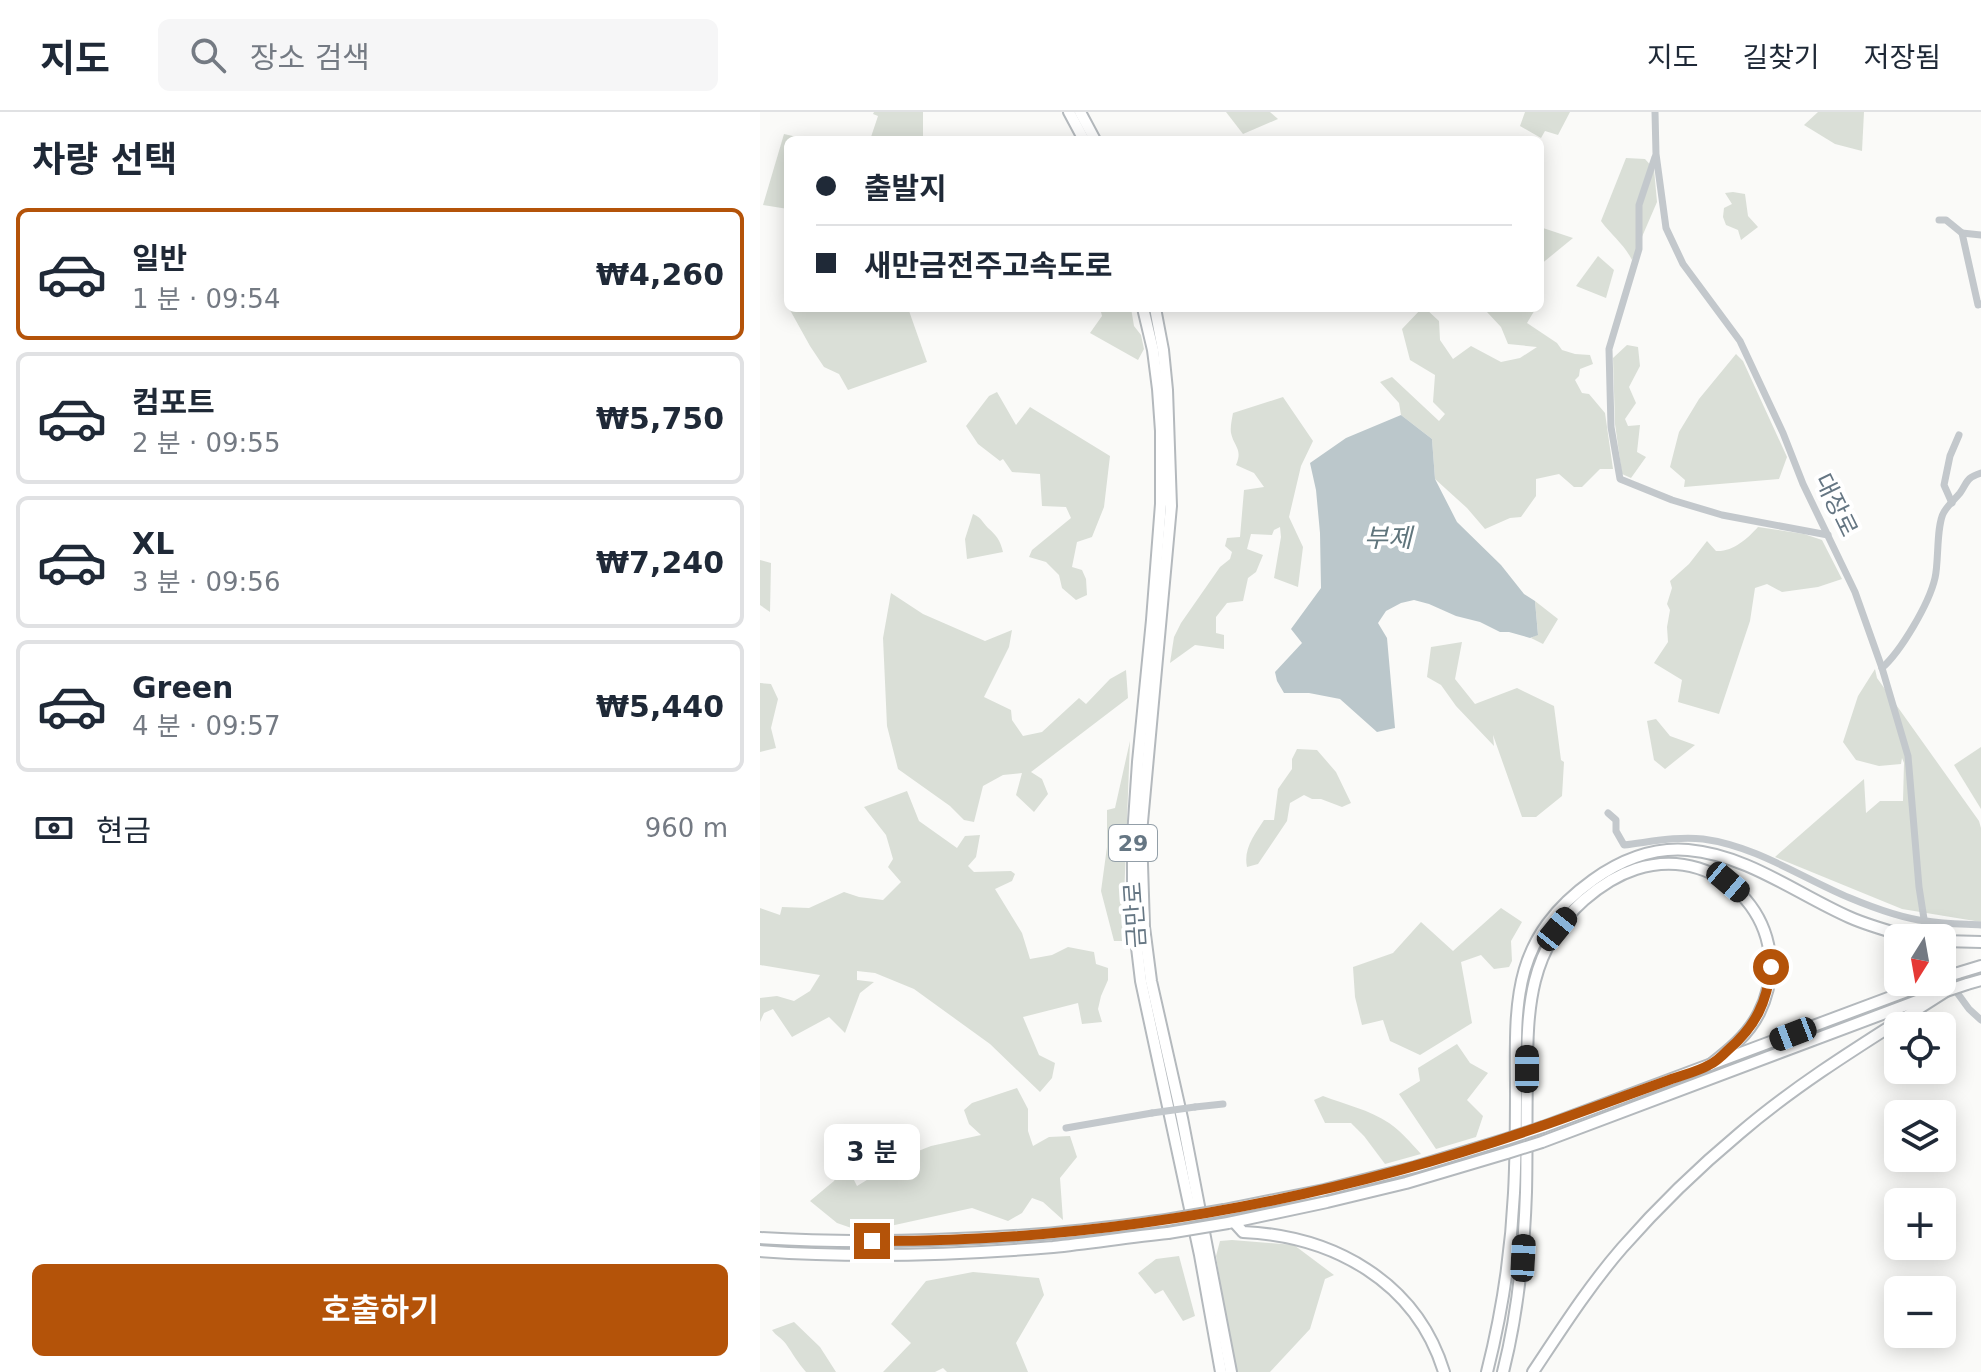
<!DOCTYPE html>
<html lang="ko">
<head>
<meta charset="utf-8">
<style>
	:root { --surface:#fff; --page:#f6f6f7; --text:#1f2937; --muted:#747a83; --line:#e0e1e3; --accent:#b45309 }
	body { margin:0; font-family:"DejaVu Sans","Noto Sans KR",sans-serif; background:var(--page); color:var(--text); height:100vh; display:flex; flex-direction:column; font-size:30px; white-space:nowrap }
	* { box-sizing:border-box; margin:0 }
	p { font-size:26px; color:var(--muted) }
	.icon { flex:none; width:44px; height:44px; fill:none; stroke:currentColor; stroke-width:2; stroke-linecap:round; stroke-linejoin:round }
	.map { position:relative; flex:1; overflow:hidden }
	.details { display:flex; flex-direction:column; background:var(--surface); width:760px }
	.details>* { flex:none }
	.guide { position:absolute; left:24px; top:24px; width:760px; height:176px; border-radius:12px; box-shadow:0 4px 20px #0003; display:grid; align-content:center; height:176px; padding:0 32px; background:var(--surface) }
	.needle { width:52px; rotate:191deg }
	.controls { position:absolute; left:1124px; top:812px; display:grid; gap:16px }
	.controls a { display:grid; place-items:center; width:72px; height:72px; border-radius:12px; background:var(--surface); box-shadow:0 4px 20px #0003; font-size:40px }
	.end { position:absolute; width:36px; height:36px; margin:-18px; border:10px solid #b45309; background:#fff; box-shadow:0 0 0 4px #fff }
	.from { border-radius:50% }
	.bubble { position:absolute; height:56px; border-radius:12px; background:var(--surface); box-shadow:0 4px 20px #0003; font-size:26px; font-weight:600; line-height:56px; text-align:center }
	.car { position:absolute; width:24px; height:48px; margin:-24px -12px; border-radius:10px; box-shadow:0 0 6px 2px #0007; background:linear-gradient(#222 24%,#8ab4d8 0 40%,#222 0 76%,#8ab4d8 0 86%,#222 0) }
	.guide b { display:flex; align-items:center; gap:28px; height:76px; font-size:30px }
	.guide b+b { border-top:2px solid var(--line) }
	.guide i { width:20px; height:20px; background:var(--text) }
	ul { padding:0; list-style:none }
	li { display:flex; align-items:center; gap:24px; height:132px; margin:0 16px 12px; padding:0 16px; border:4px solid var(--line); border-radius:12px }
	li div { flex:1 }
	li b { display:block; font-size:30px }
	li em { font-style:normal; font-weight:600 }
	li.selected { border-color:var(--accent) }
	li>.icon { width:72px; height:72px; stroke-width:1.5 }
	h2 { padding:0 32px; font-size:36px; line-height:96px }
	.pay { display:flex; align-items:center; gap:20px; height:88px; padding:0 32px; font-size:30px }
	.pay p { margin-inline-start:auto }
	.button { display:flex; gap:16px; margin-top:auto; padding:16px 32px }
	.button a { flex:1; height:92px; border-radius:12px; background:var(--accent); color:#fff; font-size:32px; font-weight:600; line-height:92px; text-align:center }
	header { display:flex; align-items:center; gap:48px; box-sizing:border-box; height:112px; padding:0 40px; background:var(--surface); border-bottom:2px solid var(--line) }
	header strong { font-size:38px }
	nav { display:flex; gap:44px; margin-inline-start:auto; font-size:28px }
	.search { width:560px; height:72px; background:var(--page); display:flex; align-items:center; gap:20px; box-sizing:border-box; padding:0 28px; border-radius:12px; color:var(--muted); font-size:30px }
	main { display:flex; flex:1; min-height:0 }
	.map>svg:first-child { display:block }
	.green { fill:#dadfd7 }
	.water { fill:#bbc7cb }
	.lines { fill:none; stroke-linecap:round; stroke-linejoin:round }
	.highway-casing { stroke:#b4b9bd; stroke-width:14 }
	.minor { stroke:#c3c8cc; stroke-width:7 }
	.highway { stroke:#fff; stroke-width:10 }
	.highway-bridge-casing { stroke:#b4b9bd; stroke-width:14; stroke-linecap:butt }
	.minor-bridge { stroke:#c3c8cc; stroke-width:7 }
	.highway-bridge { stroke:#fff; stroke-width:10 }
	.route { stroke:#b45309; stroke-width:10 }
	.labels { text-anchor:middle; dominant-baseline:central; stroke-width:8; stroke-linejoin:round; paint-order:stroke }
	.shield { fill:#fff; stroke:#939fa8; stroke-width:2 }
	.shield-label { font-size:22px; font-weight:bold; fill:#657683 }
	.street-label { font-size:24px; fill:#657683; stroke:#fff }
	.water-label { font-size:26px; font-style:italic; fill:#60757c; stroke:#fff }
</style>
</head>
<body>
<header>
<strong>지도</strong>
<div class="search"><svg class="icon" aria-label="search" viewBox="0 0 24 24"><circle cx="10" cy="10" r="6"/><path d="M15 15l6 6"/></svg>장소 검색</div>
<nav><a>지도</a><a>길찾기</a><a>저장됨</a></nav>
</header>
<main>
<section class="details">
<h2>차량 선택</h2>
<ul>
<li class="selected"><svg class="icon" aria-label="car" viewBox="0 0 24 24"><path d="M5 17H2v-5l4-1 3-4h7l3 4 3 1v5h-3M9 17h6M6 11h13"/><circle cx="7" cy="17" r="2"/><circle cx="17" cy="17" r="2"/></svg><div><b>일반</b><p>1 분 · 09:54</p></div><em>₩4,260</em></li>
<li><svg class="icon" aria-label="car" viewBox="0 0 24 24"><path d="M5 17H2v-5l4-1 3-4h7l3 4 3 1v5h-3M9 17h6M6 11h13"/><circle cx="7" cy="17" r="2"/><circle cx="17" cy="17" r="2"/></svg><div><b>컴포트</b><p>2 분 · 09:55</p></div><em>₩5,750</em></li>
<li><svg class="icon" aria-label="car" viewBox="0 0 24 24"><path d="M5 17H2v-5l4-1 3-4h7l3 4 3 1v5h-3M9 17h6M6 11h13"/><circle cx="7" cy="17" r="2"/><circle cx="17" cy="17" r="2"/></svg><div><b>XL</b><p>3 분 · 09:56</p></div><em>₩7,240</em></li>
<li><svg class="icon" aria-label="car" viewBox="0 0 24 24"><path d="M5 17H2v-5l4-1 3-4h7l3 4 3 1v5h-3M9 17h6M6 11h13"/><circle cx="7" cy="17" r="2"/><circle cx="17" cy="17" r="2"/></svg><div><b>Green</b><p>4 분 · 09:57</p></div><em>₩5,440</em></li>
</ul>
<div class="pay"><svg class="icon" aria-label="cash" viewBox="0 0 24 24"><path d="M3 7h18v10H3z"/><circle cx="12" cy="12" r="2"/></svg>현금<p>960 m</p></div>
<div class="button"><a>호출하기</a></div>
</section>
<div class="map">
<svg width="1221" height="1260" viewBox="0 0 1221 1260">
	<rect width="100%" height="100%" fill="#fafaf8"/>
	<!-- green -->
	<g class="green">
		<polygon points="114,0 163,0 163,28 110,28 118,4 113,2"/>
		<polygon points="466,0 510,0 518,7 483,22"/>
		<polygon points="765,0 810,0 798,23 785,19 781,26 760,14"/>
		<polygon points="1058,0 1104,0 1102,39 1075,32 1044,13"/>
		<polygon points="24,22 50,28 28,28 28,97 3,93"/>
		<path d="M866,46L885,47L894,57L897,90L872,148C864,132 852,124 841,109Z"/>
		<polygon points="973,80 985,82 988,104 998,115 981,128 978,118 966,113 963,105 964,96 972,92 965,81"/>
		<polygon points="780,115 813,126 780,153"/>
		<polygon points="838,144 854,158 846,186 816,174"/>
		<polygon points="33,196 148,196 167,250 88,278 79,262 64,255 50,234 30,198"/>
		<polygon points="340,196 371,196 374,214 381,223 384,237 378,248 330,221 342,204"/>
		<polygon points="662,196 665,196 679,209 680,228 693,247 711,234 741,250 760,246 777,235 748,232 741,215 727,200 731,196 776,196 767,211 797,231 802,238 815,242 830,243 833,252 820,257 819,264 815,268 822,281 829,282 845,301 853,357 840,357 822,375 814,375 799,362 776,367 776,384 761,405 750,406 725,417 707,396 675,367 672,327 641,303 639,291 620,270 632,265 679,309 685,302 673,290 675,263 650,248 642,217"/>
		<polygon points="867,233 878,235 880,254 869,275 876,291 865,307 868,314 880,313 877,340 886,345 871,366 862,362 855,312 853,246"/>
		<polygon points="976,242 983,249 1027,345 1019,367 924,375 925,368 910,355 919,320 939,287"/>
		<polygon points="237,280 256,313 270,295 350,344 344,395 332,425 317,430 312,455 322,458 326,467 327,483 316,488 302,476 299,463 286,450 269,445 272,438 311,406 306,395 282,394 280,362 252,360 243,347 240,349 218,332 206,314 229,284"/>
		<path d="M523,285L553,329L541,354L529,405L543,435L538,475L514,466L521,425L520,415L514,418L512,423L491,422L487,437L503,443L496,460L488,466L483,489L467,491L456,505V521L464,523V537L435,533L410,551L414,525L421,511L460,455L470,447L472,440L465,434L467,426L480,425L484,378L504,375L494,361L476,353C483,337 474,335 471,321C470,315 472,307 473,301Z"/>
		<path d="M213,402C222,406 222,410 228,416C237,424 240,428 243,440L207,447L205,427Z"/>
		<path d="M998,415L1044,422L1062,428L1082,467L1058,475L1022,480L1007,472L995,476L990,509L959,602L918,590L922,568L894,551L908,530L907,515L910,498L907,492L912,476L910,469L929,452L947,429L956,439C973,440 987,427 998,415Z"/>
		<polygon points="0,448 11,451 10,500 0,493"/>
		<polygon points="131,481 163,502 225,529 252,518 249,535 224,585 251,598 252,608 263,624 282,620 319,586 326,592 350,567 366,558 368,586 271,660 282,667 288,682 274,700 256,683 262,661 243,663 223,674 214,710 204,708 190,694 138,657 127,614 123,526"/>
		<polygon points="775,489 798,507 783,532 771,526 778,522"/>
		<polygon points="702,530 695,567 715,592 757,576 794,594 801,648 804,650 802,684 776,705 762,705 733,623 734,634 696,594 681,573 667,565 671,535"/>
		<polygon points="1115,557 1117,566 1219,709 1221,716 1221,810 1142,797 1015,745 1104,667 1106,701 1120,689 1143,689 1144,651 1142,646 1141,652 1119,654 1096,648 1083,630 1098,584"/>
		<polygon points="0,571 11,572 18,587 11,616 16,636 0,640"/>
		<polygon points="896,607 910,624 935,633 905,657 894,648 887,609"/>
		<polygon points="370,629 364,787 367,822 365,829 354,829 341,779 347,735 347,698 355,696"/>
		<polygon points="1221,635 1221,697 1194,653"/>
		<path d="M537,637L557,638L576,660L591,691L582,695L561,687H552L544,683L530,691L527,709L498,752L487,755C483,737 495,722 504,708H514L518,677L532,657V647Z"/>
		<polygon points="147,679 159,709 197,736 205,724 220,723 216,745 208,754 214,760 251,759 255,762 252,769 235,777 262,821 270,847 292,843 308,835 334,840 336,852 348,856 348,868 341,884 338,897 342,910 322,912 318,891 263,905 279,943 295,951 292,966 280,980 230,932 154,877 115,861 97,859 97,868 114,870 100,881 85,921 69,905 32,925 13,897 4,901 0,910 0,886 17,884 34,889 50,879 60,863 0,853 0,796 20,803 22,795 49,796 84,780 99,785 123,788 141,770 128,755 133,747 126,723 104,695"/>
		<polygon points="741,796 762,810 751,829 752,849 749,855 734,857 721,843 701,850 712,911 660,943 630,929 623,908 602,913 595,885 593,855 633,841 661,810 693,839"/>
		<polygon points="697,932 710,951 728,961 707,988 723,1004 716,1025 676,1037 639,982 660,969 658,956"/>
		<polygon points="257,976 268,997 268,1019 273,1034 289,1025 310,1024 317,1045 300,1066 303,1108 283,1090 272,1086 262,1101 248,1109 212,1096 103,1120 77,1111 50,1089 74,1069 85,1050 97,1074 148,1043 171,1034 221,1023 209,1012 204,998 212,991"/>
		<path d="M563,984C584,992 610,998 629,1011C641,1019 651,1031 661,1042L625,1052L604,1024L591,1011H565L554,988Z"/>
		<polygon points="472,1128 534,1133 574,1163 565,1167 550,1217 510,1260 474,1260 456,1144 460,1129"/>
		<polygon points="419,1144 435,1204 423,1209 403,1178 395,1182 378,1161 396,1147"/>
		<polygon points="213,1160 279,1166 284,1183 256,1231 268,1260 187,1260 183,1256 175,1260 123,1260 151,1231 131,1212 166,1169"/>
		<path d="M34,1210L60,1235L76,1260H46C38,1251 33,1242 26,1232C22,1226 16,1224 12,1218Z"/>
	</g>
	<!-- water -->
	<polygon class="water" points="641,303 672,327 675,367 697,410 741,453 764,482 775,489 778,523 770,526 749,520 740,520 720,510 696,504 669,492 654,488 641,491 626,499 618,511 627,526 635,616 617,620 580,587 549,581 524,581 517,569 515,560 542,531 531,517 561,476 560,421 556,378 550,351 586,326"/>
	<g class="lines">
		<!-- highway casing -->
		<g class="highway-casing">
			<g id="highway">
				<polyline points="309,0 324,28"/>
				<polyline points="320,0 335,28"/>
				<polyline points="383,196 393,238 398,277 401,319 401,392 392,508 378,650 373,724 373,802 381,869 440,1143 461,1260"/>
				<polyline points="395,196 403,238 407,278 411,394 381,721 384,815 391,869 422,1006 471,1260"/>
				<polyline points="1182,829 1221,830"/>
				<polyline points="1198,861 1221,854"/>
				<polyline points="1207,872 1221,868"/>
				<polyline points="783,1015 1171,870"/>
				<polyline points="782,1030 1165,886"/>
				<polyline points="464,1098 564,1078 655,1055 747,1027"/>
				<path d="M474,1110L483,1120C573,1124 656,1169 684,1260"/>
				<polyline points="468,1111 567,1090 646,1071 747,1041"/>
				<path d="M0,1126C94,1132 190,1129 283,1122C324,1119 365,1113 406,1108"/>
				<path d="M0,1139C97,1146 196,1143 293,1135C331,1131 369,1125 408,1121"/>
				<path d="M727,1260C742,1201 751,1142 754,1081C756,1045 756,1008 756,972C755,884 754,825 833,768C861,748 893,735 928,738C987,743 1037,782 1089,805C1109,814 1132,820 1153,826"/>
				<path d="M743,1260C758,1201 764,1141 766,1080C767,1042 766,1003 767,965C767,896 769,837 824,788C839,775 857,763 876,757C964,729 1040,819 999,901C988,923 968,939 950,953"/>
				<path d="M773,1260C801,1218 829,1174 862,1136C898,1095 938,1056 980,1021C1043,967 1116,924 1186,879"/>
			</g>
		</g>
		<!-- minor -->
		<g class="minor">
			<polyline points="895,0 896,42 906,116 923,152 980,229 1023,321 1043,372 1095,480 1122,556 1148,644 1159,775 1167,826"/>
			<polyline points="895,45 879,93 879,137 849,237 851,315 860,367 912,388 962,403 1068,423"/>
			<polyline points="1179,108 1186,108 1202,121 1218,193 1221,192"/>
			<polyline points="1202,121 1221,123"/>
			<polyline points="1192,391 1184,373 1190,344 1199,323"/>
			<path d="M1122,556C1141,539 1169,492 1175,466C1179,450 1176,413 1184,400C1188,393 1195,387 1200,381C1208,369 1206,366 1221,361"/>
			<path d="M848,701L856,708V719L864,733C890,730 917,724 943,727C996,734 1042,766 1090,786C1114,796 1140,806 1166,809C1184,812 1203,812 1221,813"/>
			<polyline points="1182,860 1209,897 1221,908"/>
			<polyline points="435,995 463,992"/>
			<polyline points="306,1016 392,1001"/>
		</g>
		<!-- highway -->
		<use href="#highway" class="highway"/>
		<!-- highway-bridge casing -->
		<g class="highway-bridge-casing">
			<g id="highway-bridge">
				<polyline points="1182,866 1198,861"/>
				<polyline points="1186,879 1207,872"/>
				<polyline points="747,1027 783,1015"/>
				<polyline points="747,1041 782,1030"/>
				<polyline points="406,1108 464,1098"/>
				<polyline points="408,1121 468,1111"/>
			</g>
		</g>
		<!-- minor-bridge -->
		<polyline class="minor-bridge" points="392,1001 435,995"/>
		<!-- highway-bridge -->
		<use href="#highway-bridge" class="highway-bridge"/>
	</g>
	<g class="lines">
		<!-- route -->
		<path class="route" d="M112,1129C353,1130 592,1084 818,1001C849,990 879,979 909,968C922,963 937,960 949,953C956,950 963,943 968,938C996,914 1007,890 1011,855"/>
	</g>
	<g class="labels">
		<!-- shield labels -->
		<rect class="shield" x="349" y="713" width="48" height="36" rx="6"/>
		<g class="shield-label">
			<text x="373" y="731">29</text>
		</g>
		<!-- street labels -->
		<g class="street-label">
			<text transform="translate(1076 393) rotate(64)">대장로</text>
			<text transform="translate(375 803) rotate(-94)">금만로</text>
		</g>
		<!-- water labels -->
		<g class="water-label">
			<text x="628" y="426">부제</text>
		</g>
	</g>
</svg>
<div class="controls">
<a><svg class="needle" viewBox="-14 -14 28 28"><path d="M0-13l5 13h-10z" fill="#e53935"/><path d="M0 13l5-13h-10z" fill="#747a83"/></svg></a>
<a><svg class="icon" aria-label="locate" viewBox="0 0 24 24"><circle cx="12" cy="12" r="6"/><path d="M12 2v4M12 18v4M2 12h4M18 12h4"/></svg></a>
<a><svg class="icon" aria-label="layers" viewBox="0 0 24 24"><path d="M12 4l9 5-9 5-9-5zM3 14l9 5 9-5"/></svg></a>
<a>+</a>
<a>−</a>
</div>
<i class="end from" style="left:1011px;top:855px"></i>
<i class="end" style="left:112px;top:1129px"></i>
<div class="bubble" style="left:64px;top:1012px;width:96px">3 분</div>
<i class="car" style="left:968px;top:770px;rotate:130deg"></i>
<i class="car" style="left:797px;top:817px;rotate:39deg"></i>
<i class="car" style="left:1033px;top:922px;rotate:249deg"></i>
<i class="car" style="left:767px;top:957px;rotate:0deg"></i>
<i class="car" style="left:763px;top:1146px;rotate:3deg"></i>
<div class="guide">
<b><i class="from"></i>출발지</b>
<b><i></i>새만금전주고속도로</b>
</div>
</div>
</main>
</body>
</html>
